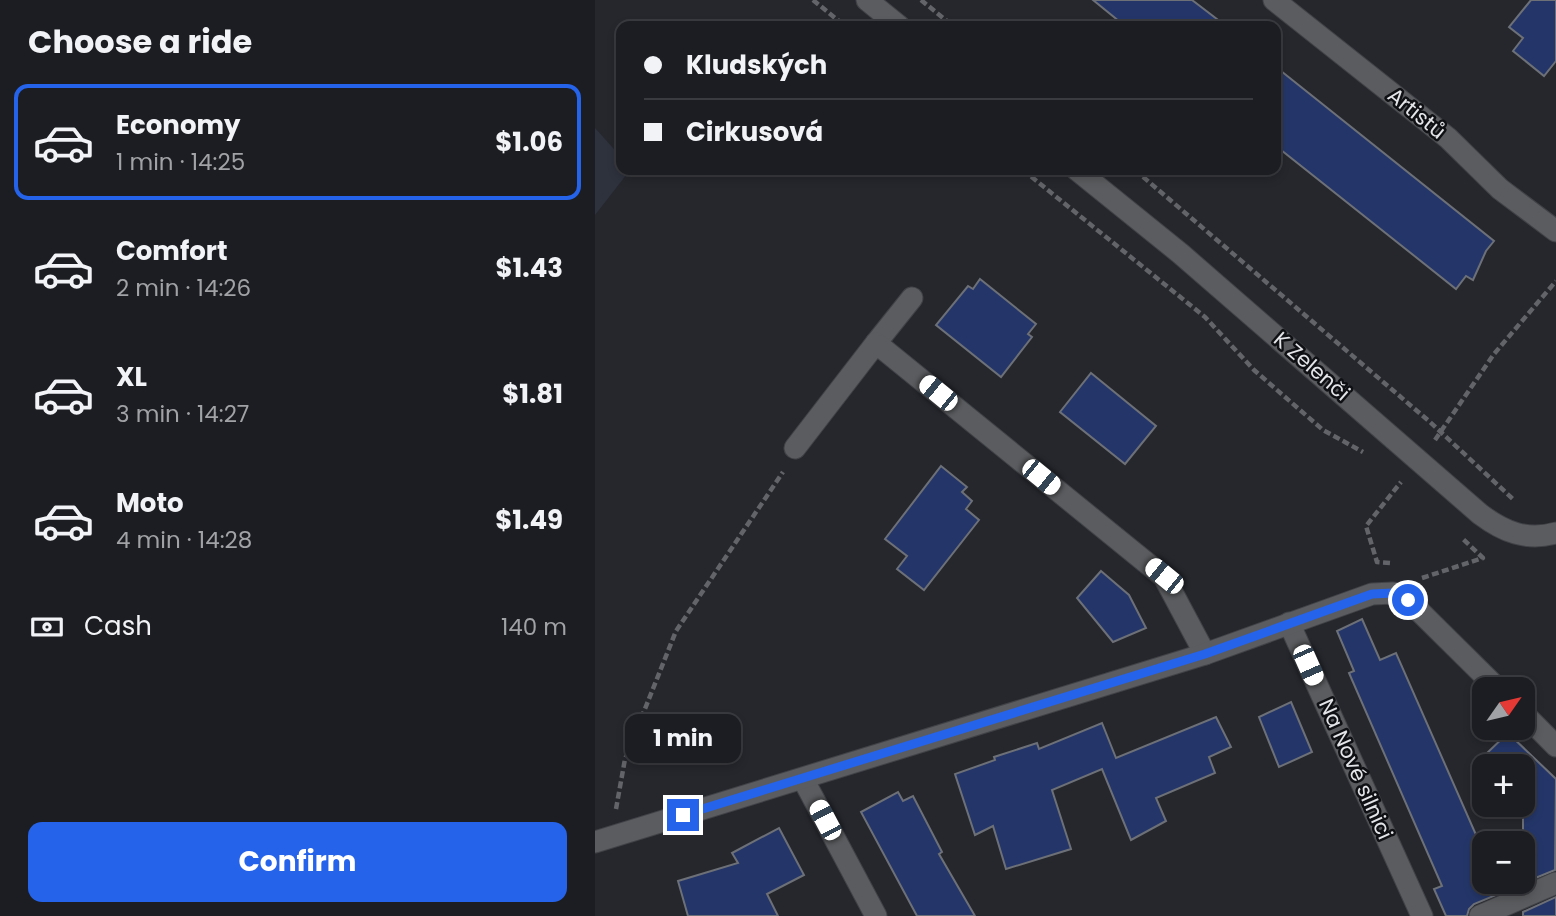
<!DOCTYPE html>
<html lang="en">
<head>
<meta charset="utf-8">
<style>
	:root { --surface:#1c1d22; --page:#292a2f; --text:#f1f3f6; --muted:#a0a2a5; --line:#3a3b40; --accent:#2563eb }
	body { margin:0; font-family:Poppins,sans-serif; background:var(--page); color:var(--text); height:100vh; display:flex; flex-direction:column; font-size:26px; white-space:nowrap }
	* { box-sizing:border-box; margin:0 }
	p { font-size:23px; color:var(--muted) }
	.icon { flex:none; width:38px; height:38px; fill:none; stroke:currentColor; stroke-width:2; stroke-linecap:round; stroke-linejoin:round }
	.map { position:relative; flex:1; overflow:hidden }
	.side { display:flex; flex-direction:column; background:var(--surface); width:595px }
	.side>* { flex:none }
	.top-card { position:absolute; left:21px; top:21px; width:665px; height:154px; border-radius:14px; box-shadow:0 4px 10px #0003,0 0 0 2px var(--line); display:grid; align-content:center; height:154px; padding:0 28px; background:var(--surface) }
	.needle { width:46px; rotate:56deg }
	.tools { position:absolute; left:877px; top:677px; display:grid; gap:14px }
	.tools a { display:grid; place-items:center; width:63px; height:63px; border-radius:14px; background:var(--surface); box-shadow:0 4px 10px #0003,0 0 0 2px var(--line); font-size:35px }
	.end { position:absolute; width:32px; height:32px; margin:-16px; border:9px solid #2563eb; background:#fff; box-shadow:0 0 0 4px #fff }
	.from { border-radius:50% }
	.bubble { position:absolute; height:49px; border-radius:14px; background:var(--surface); box-shadow:0 4px 10px #0003,0 0 0 2px var(--line); font-size:23px; font-weight:700; line-height:49px; text-align:center }
	.car { position:absolute; width:21px; height:42px; margin:-21px -10px; border-radius:9px; box-shadow:0 0 5px 2px #0007; background:linear-gradient(#fff 24%,#345 0 40%,#fff 0 76%,#345 0 86%,#fff 0) }
	.top-card b { display:flex; align-items:center; gap:24px; height:66px; font-size:26px }
	.top-card b+b { border-top:2px solid var(--line) }
	.top-card i { width:18px; height:18px; background:var(--text) }
	ul { padding:0; list-style:none }
	li { display:flex; align-items:center; gap:21px; height:116px; margin:0 14px 10px; padding:0 14px; border:4px solid transparent; border-radius:14px }
	li div { flex:1 }
	li b { display:block; font-size:26px }
	li em { font-style:normal; font-weight:700 }
	li.active { border-color:var(--accent) }
	li>.icon { width:63px; height:63px; stroke-width:1.5 }
	h2 { padding:0 28px; font-size:32px; line-height:84px }
	.pay { display:flex; align-items:center; gap:18px; height:77px; padding:0 28px; font-size:26px }
	.pay p { margin-inline-start:auto }
	.action { display:flex; gap:14px; margin-top:auto; padding:14px 28px }
	.action a { flex:1; height:80px; border-radius:14px; background:var(--accent); color:#fff; font-size:28px; font-weight:700; line-height:80px; text-align:center }
	main { display:flex; flex:1; min-height:0 }
	.map>svg:first-child { display:block }
	.built { fill:#2e323d }
	.building { fill:#243669; stroke:#6d7077; stroke-width:2 }
	.lines { fill:none; stroke-linecap:round; stroke-linejoin:round }
	.street-casing { stroke:#404247; stroke-width:23 }
	.path { stroke:#626469; stroke-width:4.5; stroke-dasharray:7 3.5; stroke-linecap:butt }
	.street { stroke:#5a5c5f; stroke-width:21 }
	.route { stroke:#2563eb; stroke-width:9 }
	.labels { text-anchor:middle; dominant-baseline:central; stroke-width:5; stroke-linejoin:round; paint-order:stroke }
	.street-label { font-size:21px; fill:#e4e5e9; stroke:#0f1013 }
</style>
</head>
<body>
<main>
<section class="side">
<h2>Choose a ride</h2>
<ul>
<li class="active"><svg class="icon" aria-label="car" viewBox="0 0 24 24"><path d="M5 17H2v-5l4-1 3-4h7l3 4 3 1v5h-3M9 17h6M6 11h13"/><circle cx="7" cy="17" r="2"/><circle cx="17" cy="17" r="2"/></svg><div><b>Economy</b><p>1 min · 14:25</p></div><em>$1.06</em></li>
<li><svg class="icon" aria-label="car" viewBox="0 0 24 24"><path d="M5 17H2v-5l4-1 3-4h7l3 4 3 1v5h-3M9 17h6M6 11h13"/><circle cx="7" cy="17" r="2"/><circle cx="17" cy="17" r="2"/></svg><div><b>Comfort</b><p>2 min · 14:26</p></div><em>$1.43</em></li>
<li><svg class="icon" aria-label="car" viewBox="0 0 24 24"><path d="M5 17H2v-5l4-1 3-4h7l3 4 3 1v5h-3M9 17h6M6 11h13"/><circle cx="7" cy="17" r="2"/><circle cx="17" cy="17" r="2"/></svg><div><b>XL</b><p>3 min · 14:27</p></div><em>$1.81</em></li>
<li><svg class="icon" aria-label="car" viewBox="0 0 24 24"><path d="M5 17H2v-5l4-1 3-4h7l3 4 3 1v5h-3M9 17h6M6 11h13"/><circle cx="7" cy="17" r="2"/><circle cx="17" cy="17" r="2"/></svg><div><b>Moto</b><p>4 min · 14:28</p></div><em>$1.49</em></li>
</ul>
<div class="pay"><svg class="icon" aria-label="cash" viewBox="0 0 24 24"><path d="M3 7h18v10H3z"/><circle cx="12" cy="12" r="2"/></svg>Cash<p>140 m</p></div>
<div class="action"><a>Confirm</a></div>
</section>
<div class="map">
<svg width="961" height="916" viewBox="0 0 961 916">
	<rect width="100%" height="100%" fill="#25272d"/>
	<!-- built -->
	<polygon class="built" points="0,128 26,157 26,170 35,170 0,215"/>
	<!-- building -->
	<g class="building">
		<polygon points="498,0 597,0 631,26 530,26"/>
		<polygon points="936,0 961,0 961,61 949,76 918,51 928,38 914,27"/>
		<polygon points="681,67 899,241 891,251 878,280 871,276 861,289 681,146"/>
		<polygon points="385,279 441,324 433,334 437,337 406,377 341,325 373,286 378,289"/>
		<polygon points="496,373 561,426 530,464 465,412"/>
		<polygon points="346,466 372,487 367,492 377,501 371,509 384,520 329,590 302,569 312,556 290,539"/>
		<polygon points="506,571 534,595 551,628 518,642 482,598"/>
		<polygon points="767,619 785,660 801,653 889,853 889,882 901,882 906,893 879,904 874,909 872,916 851,916 839,889 847,886 754,673 759,671 742,631"/>
		<polygon points="696,702 717,752 684,767 664,717"/>
		<polygon points="621,717 636,747 614,757 620,773 561,798 571,821 536,840 507,769 457,790 476,849 411,869 398,826 380,835 360,774 400,760 399,757 442,743 444,749 507,723 521,758"/>
		<polygon points="913,733 961,779 960,870 928,883 928,766 903,766 891,754"/>
		<polygon points="303,792 308,801 318,796 347,852 344,854 380,916 322,916 266,812"/>
		<polygon points="184,828 209,875 172,894 183,916 93,916 83,881 143,863 137,853"/>
		<polygon points="961,897 961,916 928,916 928,912"/>
	</g>
	<g class="lines">
		<!-- street casing -->
		<g class="street-casing">
			<g id="street">
				<polyline points="272,0 304,26"/>
				<polyline points="679,0 853,138 905,189 961,231"/>
				<path d="M482,170L586,254L885,514C909,532 931,541 961,533"/>
				<polyline points="281,343 317,298"/>
				<polyline points="200,448 281,343 569,577 610,654"/>
				<polyline points="694,623 827,916"/>
				<polyline points="928,713 961,746"/>
				<polyline points="208,779 281,916"/>
				<polyline points="0,842 610,654 777,594 798,593 813,600 904,690"/>
				<polyline points="885,916 961,883"/>
			</g>
		</g>
		<!-- path -->
		<g class="path">
			<polyline points="218,0 250,26"/>
			<polyline points="326,0 358,26"/>
			<polyline points="428,170 610,317 659,370 728,430 768,452"/>
			<polyline points="540,170 835,422 919,500"/>
			<polyline points="840,440 899,354 961,281"/>
			<polyline points="795,563 782,562 771,526 806,482"/>
			<polyline points="827,578 888,558 867,538"/>
			<polyline points="21,809 30,759 81,631 188,472"/>
		</g>
		<!-- street -->
		<use href="#street" class="street"/>
	</g>
	<g class="lines">
		<!-- route -->
		<polyline class="route" points="88,815 610,654 777,594 798,593 813,600"/>
	</g>
	<g class="labels">
		<!-- street labels -->
		<g class="street-label">
			<text transform="translate(822 113) rotate(39)">Artistů</text>
			<text transform="translate(717 366) rotate(41)">K Zelenči</text>
			<text transform="translate(761 769) rotate(66)">Na Nové silnici</text>
		</g>
	</g>
</svg>
<div class="tools">
<a><svg class="needle" viewBox="-14 -14 28 28"><path d="M0-13l5 13h-10z" fill="#e53935"/><path d="M0 13l5-13h-10z" fill="#a0a2a5"/></svg></a>
<a>+</a>
<a>−</a>
</div>
<i class="end from" style="left:813px;top:600px"></i>
<i class="end" style="left:88px;top:815px"></i>
<div class="bubble" style="left:30px;top:714px;width:116px">1 min</div>
<i class="car" style="left:343px;top:393px;rotate:309deg"></i>
<i class="car" style="left:446px;top:477px;rotate:129deg"></i>
<i class="car" style="left:569px;top:576px;rotate:309deg"></i>
<i class="car" style="left:713px;top:665px;rotate:156deg"></i>
<i class="car" style="left:230px;top:820px;rotate:332deg"></i>
<div class="top-card">
<b><i class="from"></i>Kludských</b>
<b><i></i>Cirkusová</b>
</div>
</div>
</main>
</body>
</html>
